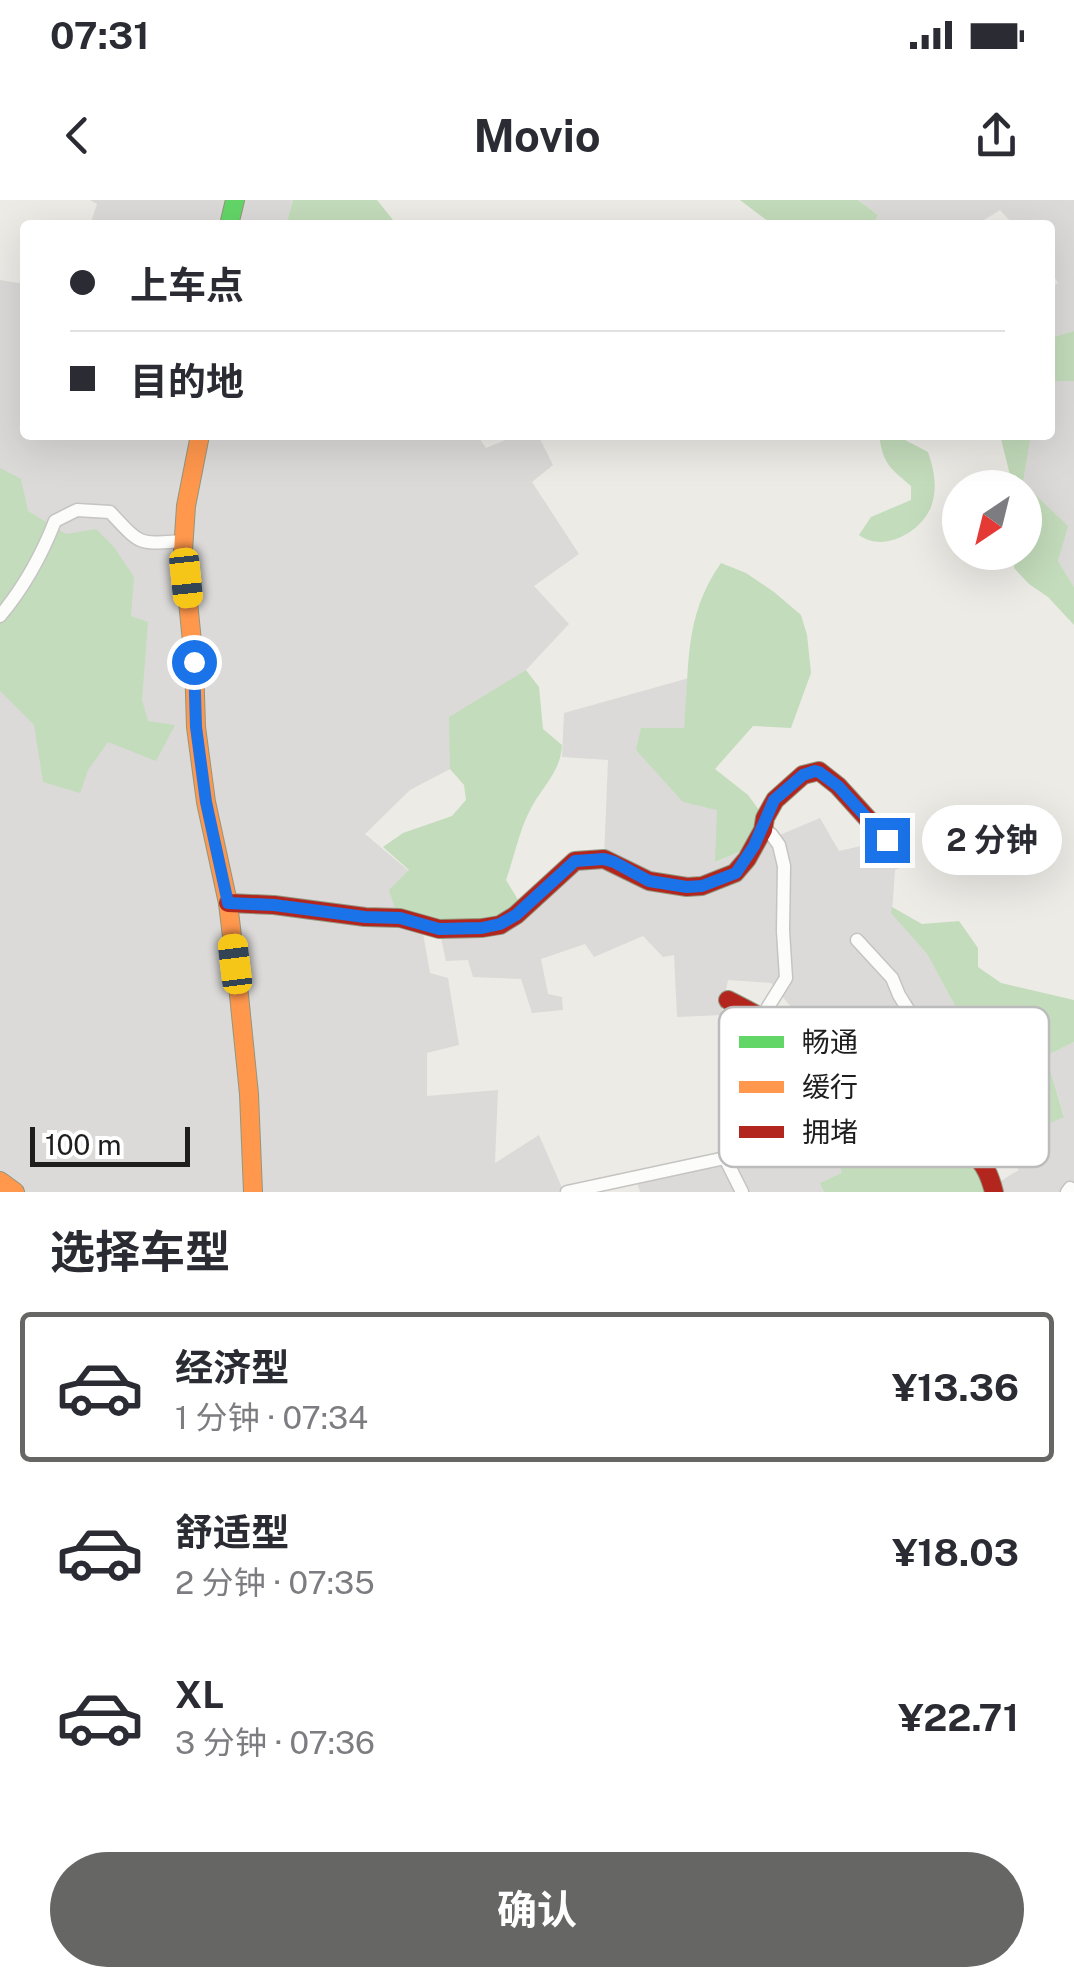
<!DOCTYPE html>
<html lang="zh">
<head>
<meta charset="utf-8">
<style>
	:root { --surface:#fff; --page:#f7f7f7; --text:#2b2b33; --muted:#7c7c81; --line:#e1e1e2; --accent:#666664 }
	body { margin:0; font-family:"Public Sans","Noto Sans SC",sans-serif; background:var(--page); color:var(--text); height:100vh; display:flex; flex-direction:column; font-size:38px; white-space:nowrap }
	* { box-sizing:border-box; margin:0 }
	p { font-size:32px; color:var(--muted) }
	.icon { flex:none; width:55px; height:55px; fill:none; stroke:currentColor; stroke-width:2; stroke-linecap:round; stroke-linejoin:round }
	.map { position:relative; height:992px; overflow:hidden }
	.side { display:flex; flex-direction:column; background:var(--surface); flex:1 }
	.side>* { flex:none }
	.banner { position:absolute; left:20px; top:20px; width:1035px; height:220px; border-radius:10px; box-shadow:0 10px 40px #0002; display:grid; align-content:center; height:220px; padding:0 50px; background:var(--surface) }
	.needle { width:65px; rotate:215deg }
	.controls { position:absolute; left:942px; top:270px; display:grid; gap:20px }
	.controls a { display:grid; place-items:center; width:100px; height:100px; border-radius:50%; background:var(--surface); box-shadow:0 10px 40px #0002; font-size:50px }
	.scale { position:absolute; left:30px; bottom:25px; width:160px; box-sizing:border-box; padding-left:10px; border:5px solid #1e1e1e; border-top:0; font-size:28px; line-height:35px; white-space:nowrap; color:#1e1e1e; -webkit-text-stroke:8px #fff; paint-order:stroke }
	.end { position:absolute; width:45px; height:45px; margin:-22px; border:12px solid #1a73e8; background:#fff; box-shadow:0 0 0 5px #fff }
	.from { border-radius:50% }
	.bubble { position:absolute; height:70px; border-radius:35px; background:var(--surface); box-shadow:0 10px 40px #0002; font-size:32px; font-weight:700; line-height:70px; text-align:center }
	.car { position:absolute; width:30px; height:60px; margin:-30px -15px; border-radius:12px; box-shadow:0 0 8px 2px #0007; background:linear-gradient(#f5c518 24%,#345 0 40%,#f5c518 0 76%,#345 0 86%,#f5c518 0) }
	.banner b { display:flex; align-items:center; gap:35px; height:95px; font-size:38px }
	.banner b+b { border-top:2px solid var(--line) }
	.banner i { width:25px; height:25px; background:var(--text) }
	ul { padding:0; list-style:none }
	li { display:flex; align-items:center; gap:30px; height:150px; margin:0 20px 15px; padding:0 30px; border:5px solid transparent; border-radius:10px }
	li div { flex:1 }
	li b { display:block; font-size:38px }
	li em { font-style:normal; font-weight:700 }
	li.current { border-color:var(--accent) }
	li>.icon { width:90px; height:90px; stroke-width:1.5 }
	h2 { padding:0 50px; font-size:45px; line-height:120px }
	.cta { display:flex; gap:20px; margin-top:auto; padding:20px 50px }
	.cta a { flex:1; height:115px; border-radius:60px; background:var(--accent); color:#fff; font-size:40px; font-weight:700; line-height:115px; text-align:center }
	.status { display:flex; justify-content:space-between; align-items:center; height:70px; padding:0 50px; background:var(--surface); direction:ltr }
	.status svg { height:28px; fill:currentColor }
	header { display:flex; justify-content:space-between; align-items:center; height:130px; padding:0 50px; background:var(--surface); font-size:45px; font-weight:700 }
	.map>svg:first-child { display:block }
	.residential { fill:#dbdad8 }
	.forest { fill:#c3dcbb }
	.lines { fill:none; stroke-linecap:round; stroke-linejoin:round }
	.street-casing { stroke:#c5c4c2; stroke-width:15 }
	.fast-casing { stroke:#92967e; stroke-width:20 }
	.slow-casing { stroke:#92967e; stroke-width:20 }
	.jam-casing { stroke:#92967e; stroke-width:20 }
	.street { stroke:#fcfcfb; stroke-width:12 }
	.fast { stroke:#63d668; stroke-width:18 }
	.slow { stroke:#ff974d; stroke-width:18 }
	.jam { stroke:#b3261e; stroke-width:18 }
	.route { stroke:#1a73e8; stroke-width:12 }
	.key { fill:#fff; stroke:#bcbcbc; stroke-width:2.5 }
	.key-label { font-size:28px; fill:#1e1e1e }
</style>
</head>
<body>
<div class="status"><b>07:31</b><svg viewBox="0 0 49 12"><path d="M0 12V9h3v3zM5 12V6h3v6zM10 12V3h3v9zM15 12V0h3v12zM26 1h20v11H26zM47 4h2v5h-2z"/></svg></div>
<header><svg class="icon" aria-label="back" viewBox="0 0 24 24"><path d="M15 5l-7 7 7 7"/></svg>Movio<svg class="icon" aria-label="share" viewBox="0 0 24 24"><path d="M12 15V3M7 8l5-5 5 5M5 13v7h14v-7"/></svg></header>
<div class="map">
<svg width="1074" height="992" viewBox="0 0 1074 992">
	<rect width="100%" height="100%" fill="#ecebe6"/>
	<!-- residential -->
	<g class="residential">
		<polygon points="90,0 293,0 286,25 90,25 97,4"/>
		<polygon points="858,0 1074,0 1074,131 1050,138 1050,88 1058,83 1050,70 1050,46 1053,41 1050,36 1050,25 1014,25 1000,10 976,25 873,25 878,15"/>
		<polygon points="0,80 25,84 25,235 477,235 486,248 517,235 538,235 553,265 532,282 579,354 534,386 569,424 526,470 450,517 450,569 410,590 365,634 409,671 420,716 430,773 448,778 459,845 427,853 427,896 498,890 495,963 539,935 563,990 594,992 4,992 0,989"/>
		<polygon points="1050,181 1074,181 1074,387 1058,361 1067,326 1023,283 1031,235 1050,235"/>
		<polygon points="689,478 684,529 718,610 716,662 820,618 839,651 900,637 911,663 895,670 892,713 927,754 998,885 1064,916 1046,856 1074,842 1074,992 983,992 1019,970 949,900 921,924 898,897 909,885 826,827 816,837 771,783 728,780 721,815 677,817 674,755 663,757 643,736 594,757 585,744 541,759 548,794 562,797 563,810 532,813 521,779 473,777 468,760 446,761 439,729 482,728 570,664 604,659 608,560 562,557 564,513"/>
		<polygon points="816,895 843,973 821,983 824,992 640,992 635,976 725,958 749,922"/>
	</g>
	<!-- forest -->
	<g class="forest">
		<polygon points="293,0 377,0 397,25 286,25"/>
		<polygon points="740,0 858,0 878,15 873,25 773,25"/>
		<polygon points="1074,131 1074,181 1050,181 1050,138"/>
		<path d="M879,235H902L903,239L928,252C934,270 938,287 931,307C920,333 883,353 859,335L871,317L911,300V286C890,268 883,264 879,235Z"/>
		<polygon points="1000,235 1031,235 1023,283 1068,326 1058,361 1074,387 1074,425 1048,397 1029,384 1014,368 1015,353 1025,352 1025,288 1013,287"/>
		<polygon points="0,268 21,279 28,311 66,334 96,329 114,347 134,377 131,416 148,422 142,500 148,521 175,525 156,561 108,542 88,570 80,593 43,582 34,525 0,491"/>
		<path d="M721,363L746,373L774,392L801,415L807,435L811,473L791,528L753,526L715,569L748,595L765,618L754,646L715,662L717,610L683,602L636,550L641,528H684C690,466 683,417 721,363Z"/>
		<path d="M526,470L539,487L543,529L562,545C561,572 541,588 530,610C519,631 514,658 506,680L523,708L516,715L439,729L420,716L395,708L389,690L409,670L383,647L403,633L452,616L466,600L464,585L450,569L449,517Z"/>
		<polygon points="892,707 922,724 959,721 978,748 978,767 1001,783 1074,800 1074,842 1046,856 1064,917 1038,928 998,885 927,754 891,713"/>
		<polygon points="848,890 956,944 993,986 983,992 824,992 820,983 842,973 816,895"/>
	</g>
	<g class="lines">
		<!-- street casing -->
		<g class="street-casing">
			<g id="street">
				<path d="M0,416C25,386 41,357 55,321L77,310L110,312C142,346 137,344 183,341"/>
				<polyline points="763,630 771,634 779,645 784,666 783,731 786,778 768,807 765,819"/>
				<polyline points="857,740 892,778 899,795 927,840 928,848 923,854 894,878 869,906"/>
				<polyline points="725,958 749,922 816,895 848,890"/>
				<polyline points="567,992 725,958 742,992"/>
				<polyline points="1067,992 1070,988"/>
			</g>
		</g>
		<!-- fast casing -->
		<g class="fast-casing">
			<polyline id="fast" points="229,25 235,0"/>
		</g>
		<!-- slow casing -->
		<g class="slow-casing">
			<g id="slow">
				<polyline points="200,235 186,306 183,351 194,462 196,527 206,602 228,703 239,795 249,894 253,992"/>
				<polyline points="0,981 15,992"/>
			</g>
		</g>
		<!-- jam casing -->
		<g class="jam-casing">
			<g id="jam">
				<polyline points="228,703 274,705 365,717 400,718 439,729 482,728 500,725 516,715 575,661 604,659 649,681 687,687 702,686 735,673 747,659 763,630 765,618 775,600 803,575 819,571 838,586 887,640"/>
				<path d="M728,800C760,816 791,833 818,858C841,878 860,903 887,918C914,933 947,934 972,953C985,963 990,977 994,992"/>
			</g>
		</g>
		<!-- street -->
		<use href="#street" class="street"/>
		<!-- fast -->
		<use href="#fast" class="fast"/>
		<!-- slow -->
		<use href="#slow" class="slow"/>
		<!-- jam -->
		<use href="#jam" class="jam"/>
	</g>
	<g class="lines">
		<!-- route -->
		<polyline class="route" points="194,462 196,527 206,602 228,703 274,705 365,717 400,718 439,729 482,728 500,724 516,715 575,661 604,659 614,662 649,681 687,687 702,686 736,673 754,646 774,600 803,575 815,571 819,572 838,586 887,640"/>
	</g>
	<!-- legend -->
	<rect x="719" y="807" width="330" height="160" rx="15" class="key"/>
	<rect x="739" y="836" width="45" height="12" fill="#63d668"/>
	<rect x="739" y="881" width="45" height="12" fill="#ff974d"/>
	<rect x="739" y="926" width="45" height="12" fill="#b3261e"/>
	<g class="key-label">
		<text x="802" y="852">畅通</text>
		<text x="802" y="897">缓行</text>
		<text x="802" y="942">拥堵</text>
	</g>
</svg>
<div class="controls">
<a><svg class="needle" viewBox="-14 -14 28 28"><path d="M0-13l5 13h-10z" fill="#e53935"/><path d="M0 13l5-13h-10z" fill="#7c7c81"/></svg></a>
</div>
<div class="scale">100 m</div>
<i class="end from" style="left:194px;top:462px"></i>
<i class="end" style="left:887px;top:640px"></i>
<div class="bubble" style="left:922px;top:605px;width:140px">2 分钟</div>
<i class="car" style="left:186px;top:378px;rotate:174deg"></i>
<i class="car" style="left:235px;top:764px;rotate:353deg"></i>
<div class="banner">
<b><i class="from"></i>上车点</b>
<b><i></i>目的地</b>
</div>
</div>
<section class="side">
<h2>选择车型</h2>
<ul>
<li class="current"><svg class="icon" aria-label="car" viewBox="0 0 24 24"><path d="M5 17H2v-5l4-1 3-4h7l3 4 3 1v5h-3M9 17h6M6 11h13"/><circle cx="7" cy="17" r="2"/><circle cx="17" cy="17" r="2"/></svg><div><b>经济型</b><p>1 分钟 · 07:34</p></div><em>¥13.36</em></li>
<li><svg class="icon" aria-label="car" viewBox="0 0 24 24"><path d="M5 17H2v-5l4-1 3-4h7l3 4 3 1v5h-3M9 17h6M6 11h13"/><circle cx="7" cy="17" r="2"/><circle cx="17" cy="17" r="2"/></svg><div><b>舒适型</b><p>2 分钟 · 07:35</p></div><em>¥18.03</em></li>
<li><svg class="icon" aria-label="car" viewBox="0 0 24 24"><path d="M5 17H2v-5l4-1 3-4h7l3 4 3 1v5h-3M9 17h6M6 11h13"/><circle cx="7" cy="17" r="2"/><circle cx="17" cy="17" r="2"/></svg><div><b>XL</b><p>3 分钟 · 07:36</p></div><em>¥22.71</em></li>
</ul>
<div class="cta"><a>确认</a></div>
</section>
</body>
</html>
